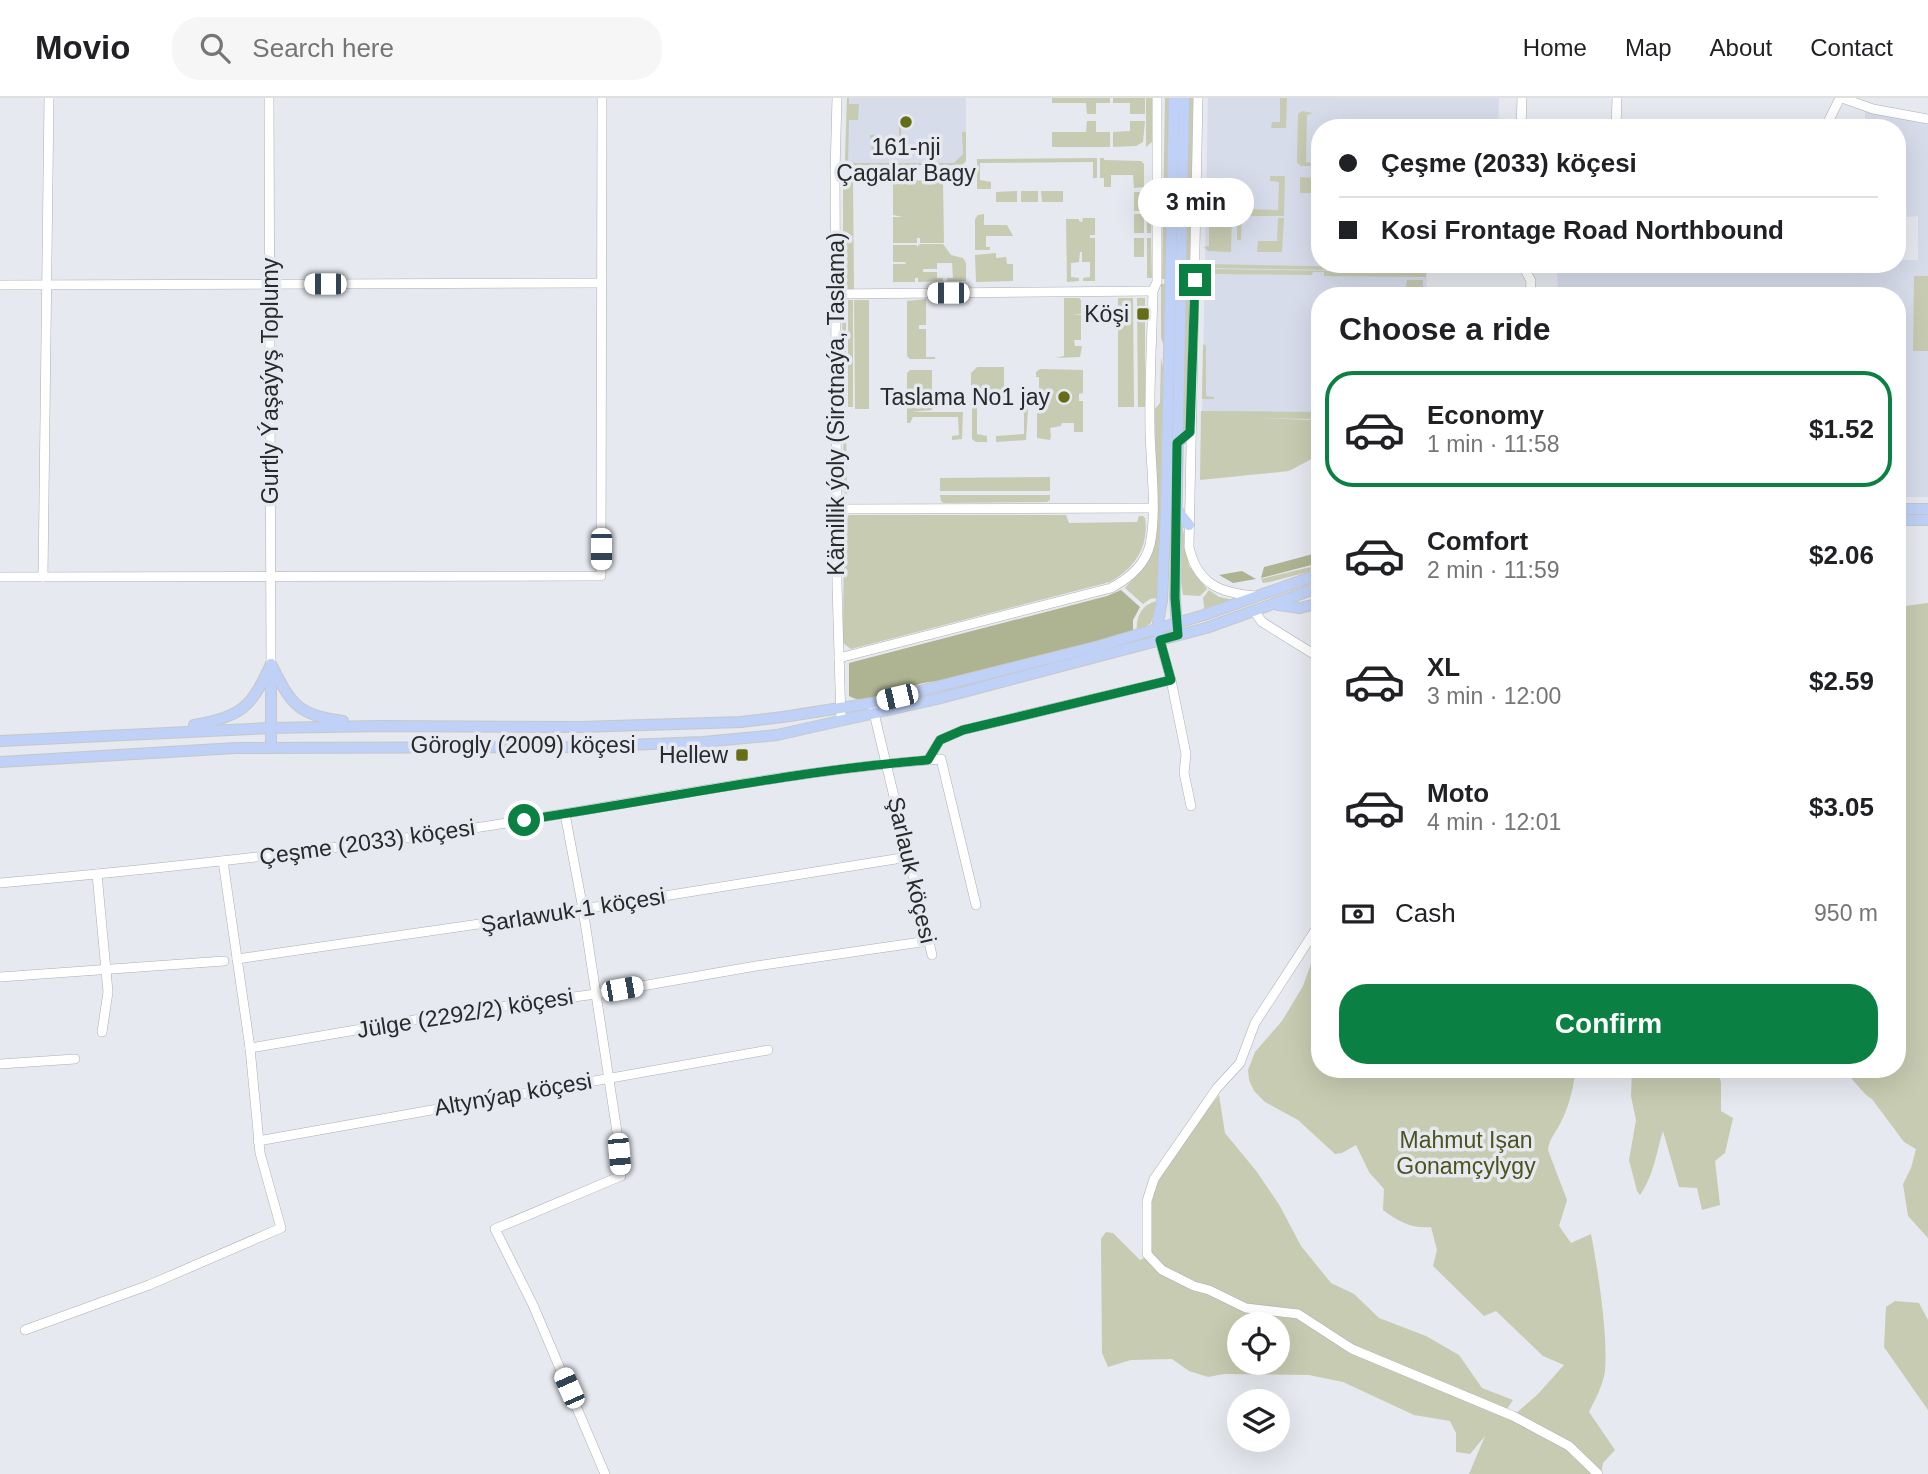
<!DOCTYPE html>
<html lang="en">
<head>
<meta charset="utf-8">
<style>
	:root { --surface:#fff; --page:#f6f6f6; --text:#202124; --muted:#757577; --line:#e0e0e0; --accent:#0b8043 }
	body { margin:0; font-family:Helvetica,sans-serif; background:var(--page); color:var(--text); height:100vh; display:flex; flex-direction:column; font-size:26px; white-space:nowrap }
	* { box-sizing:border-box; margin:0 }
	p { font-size:23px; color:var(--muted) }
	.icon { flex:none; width:38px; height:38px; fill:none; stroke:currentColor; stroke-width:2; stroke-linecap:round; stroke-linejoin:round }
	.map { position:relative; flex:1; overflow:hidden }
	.panel { position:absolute; left:1311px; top:189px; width:595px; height:791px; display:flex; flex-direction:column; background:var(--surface); border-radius:28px; box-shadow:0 7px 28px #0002 }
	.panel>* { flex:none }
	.banner { position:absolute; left:1311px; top:21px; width:595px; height:154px; border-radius:28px; box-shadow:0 7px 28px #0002; display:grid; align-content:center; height:154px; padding:0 28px; background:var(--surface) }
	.controls { position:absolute; left:1227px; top:1214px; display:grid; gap:14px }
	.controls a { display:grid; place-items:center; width:63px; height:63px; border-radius:50%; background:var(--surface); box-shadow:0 7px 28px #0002; font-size:35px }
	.end { position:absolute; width:32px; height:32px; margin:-16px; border:9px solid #0b8043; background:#fff; box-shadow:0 0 0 4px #fff }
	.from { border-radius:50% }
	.bubble { position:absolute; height:49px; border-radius:24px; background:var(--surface); box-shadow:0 7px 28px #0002; font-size:23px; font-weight:600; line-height:49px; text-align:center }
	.car { position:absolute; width:21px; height:42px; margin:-21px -10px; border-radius:9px; box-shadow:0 0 5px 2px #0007; background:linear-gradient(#fff 24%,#345 0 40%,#fff 0 76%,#345 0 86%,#fff 0) }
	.banner b { display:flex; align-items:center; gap:24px; height:66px; font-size:26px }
	.banner b+b { border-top:2px solid var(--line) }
	.banner i { width:18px; height:18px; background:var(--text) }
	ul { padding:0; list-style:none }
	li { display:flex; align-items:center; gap:21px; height:116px; margin:0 14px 10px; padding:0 14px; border:4px solid transparent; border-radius:28px }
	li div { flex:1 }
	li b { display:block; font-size:26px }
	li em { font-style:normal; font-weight:600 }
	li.selected { border-color:var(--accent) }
	li>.icon { width:63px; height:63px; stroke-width:1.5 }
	h2 { padding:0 28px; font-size:32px; line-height:84px }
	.pay { display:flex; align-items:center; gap:18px; height:77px; padding:0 28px; font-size:26px }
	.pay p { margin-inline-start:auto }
	.button { display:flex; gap:14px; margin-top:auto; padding:14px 28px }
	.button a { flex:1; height:80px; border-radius:28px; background:var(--accent); color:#fff; font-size:28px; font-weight:600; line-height:80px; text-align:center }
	header { display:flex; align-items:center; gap:42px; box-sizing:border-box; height:98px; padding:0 35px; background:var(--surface); border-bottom:2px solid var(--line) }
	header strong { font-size:33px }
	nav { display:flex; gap:38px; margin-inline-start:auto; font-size:24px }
	.search { width:490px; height:63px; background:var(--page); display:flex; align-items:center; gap:18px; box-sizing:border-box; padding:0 24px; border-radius:28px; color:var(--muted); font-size:26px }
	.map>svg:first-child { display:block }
	.built { fill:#d6dcea }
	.green { fill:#c7cbb1; fill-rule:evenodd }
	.forest { fill:#aeb492 }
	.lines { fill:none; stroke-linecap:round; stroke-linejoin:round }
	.minor-casing { stroke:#abaeb4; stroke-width:10 }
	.major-casing { stroke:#c7c7c8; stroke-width:12 }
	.minor { stroke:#fff; stroke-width:9 }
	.major { stroke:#bfd1f6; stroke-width:10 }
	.route { stroke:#0b8043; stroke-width:9 }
	.poi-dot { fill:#656e16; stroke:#e6e9ef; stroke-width:2.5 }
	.labels { text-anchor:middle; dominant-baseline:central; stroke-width:7; stroke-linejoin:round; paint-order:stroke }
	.poi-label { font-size:23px; fill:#28292b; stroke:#e6e9ef; text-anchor:end }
	.street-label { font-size:23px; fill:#28292b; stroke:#e6e9ef }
	.park-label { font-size:23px; fill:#4c531c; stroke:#e6e9ef }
</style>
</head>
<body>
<header>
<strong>Movio</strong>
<div class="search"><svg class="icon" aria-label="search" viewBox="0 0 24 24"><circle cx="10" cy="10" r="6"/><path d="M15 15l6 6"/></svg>Search here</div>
<nav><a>Home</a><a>Map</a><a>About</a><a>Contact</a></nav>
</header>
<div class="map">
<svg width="1928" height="1376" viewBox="0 0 1928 1376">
	<rect width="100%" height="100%" fill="#e6e9ef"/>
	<!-- built -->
	<g class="built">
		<polygon points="847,0 966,0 966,63 962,68 849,67 845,62"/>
		<polygon points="1208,0 1499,0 1498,30 1320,30 1320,166 1496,166 1496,175 1427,174 1426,198 1320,198 1319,321 1202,320"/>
		<polygon points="1865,13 1928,23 1928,399 1897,399 1897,198 1558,198 1557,166 1897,166 1897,162 1918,162 1918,118 1907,119 1906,107 1897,107 1897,30 1865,30"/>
	</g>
	<!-- green -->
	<g class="green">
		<polygon points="847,0 849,0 849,6 859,6 858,22 849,22 848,65 954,65 963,56 962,34 966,34 966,63 962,67 849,67 845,63"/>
		<polygon points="1052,0 1110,0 1110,5 1096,5 1096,16 1087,16 1086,5 1052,5"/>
		<polygon points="1113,0 1145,0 1145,16 1130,16 1130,5 1113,5"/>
		<polygon points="1146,0 1154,0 1153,43 1146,49"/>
		<polygon points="1165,0 1169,0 1165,181 1162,181"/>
		<polygon points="1189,0 1193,0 1190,181 1186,181"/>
		<polygon points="1280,0 1287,0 1286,30 1271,30 1272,24 1280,24"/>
		<polygon points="1302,13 1313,15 1307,17 1306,64 1312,65 1310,68 1301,68 1297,65 1298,16"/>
		<polygon points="1087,23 1096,23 1096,34 1110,34 1110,49 1052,49 1052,34 1086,34"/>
		<polygon points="1130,23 1145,23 1143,44 1136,48 1113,49 1113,34 1130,33"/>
		<polygon points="899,28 901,28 902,55 872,55 870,37 879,37 879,45 899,45"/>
		<polygon points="1097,60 1097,80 1093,80 1093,64 980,65 980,82 991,84 991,91 977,91 977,61"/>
		<polygon points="1100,60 1104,60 1104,62 1141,63 1144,66 1144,89 1134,90 1133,77 1111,77 1111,89 1104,89 1104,80 1100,80"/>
		<polygon points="848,77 876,77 882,79 884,85 875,85 874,79 853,79 854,193 846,192 843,187 843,81"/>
		<polygon points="1270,78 1285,78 1284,118 1242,118 1241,142 1237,142 1237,111 1278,112 1279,84 1270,83"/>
		<polygon points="1300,79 1319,80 1319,95 1300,95"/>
		<polygon points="943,82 944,145 920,145 920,140 917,140 917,145 893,145 893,119 903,119 893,117 893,83"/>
		<polygon points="1220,82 1233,82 1231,154 1208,153 1204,149 1209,148 1209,124 1204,123 1206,95 1214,95 1214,106 1230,106 1230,85 1220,84"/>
		<polygon points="1017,93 1017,104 996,104 996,94"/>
		<rect x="1021" y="93" width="17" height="11"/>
		<polygon points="1041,93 1063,93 1063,104 1042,104"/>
		<polygon points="1144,94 1144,113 1134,113 1134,94"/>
		<polygon points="1146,94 1153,94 1151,135 1147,135"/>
		<polygon points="984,116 984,127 1007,127 1013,138 986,138 986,149 990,149 990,152 975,152 975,121 978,117"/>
		<rect x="1134" y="116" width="10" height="19"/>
		<polygon points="1083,120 1095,120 1095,137 1090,137 1090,140 1095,140 1095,183 1083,183 1083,180 1090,179 1090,164 1082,164 1082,154 1080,154 1079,164 1071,165 1071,179 1079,180 1079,183 1067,184 1066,121 1079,121 1079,123 1082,124"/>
		<polygon points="1278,120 1284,120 1282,154 1257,154 1258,143 1277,143"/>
		<polygon points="1144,140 1144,159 1134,159 1134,140"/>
		<polygon points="1147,140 1151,140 1152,180 1147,180"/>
		<polygon points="920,146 943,146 951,157 963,160 966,165 966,183 947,183 947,180 953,180 952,165 937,165 937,171 923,171 923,174 937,174 937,180 943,180 943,183 918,184 918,180 915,180 915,184 893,184 893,166 906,166 905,164 893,164 893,147 917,147 917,149"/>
		<polygon points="996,155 996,160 1006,159 1007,166 1013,166 1013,183 976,184 975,157"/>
		<polygon points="1204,166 1479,171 1496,166 1496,174 1203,170"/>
		<polygon points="1204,171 1426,174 1426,179 1324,178 1324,174 1313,174 1312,177 1208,176"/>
		<polygon points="1914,178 1928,178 1928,253 1913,253"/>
		<polygon points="1407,182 1423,182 1423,198 1371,198 1371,189 1406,189"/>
		<polygon points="1161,186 1165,186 1164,248 1161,240"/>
		<polygon points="1186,186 1190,186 1187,326 1183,335"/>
		<polygon points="1064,200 1079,200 1081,202 1081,216 1074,217 1081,217 1081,242 1074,242 1075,248 1082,248 1080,259 1056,260 1064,258"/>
		<polygon points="1118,200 1133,200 1134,309 1118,309"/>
		<polygon points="1137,200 1145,200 1145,212 1141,213 1141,223 1145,223 1145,309 1138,309"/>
		<polygon points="926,201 926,227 919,227 919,231 926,231 926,259 935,259 935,261 910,261 907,258 907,203"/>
		<polygon points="842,202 846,202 846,309 843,309"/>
		<rect x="848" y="202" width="5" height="107"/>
		<polygon points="854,202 869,202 869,311 855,311"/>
		<polygon points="1203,246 1206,248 1206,298 1214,299 1214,301 1202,301"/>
		<polygon points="1161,259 1163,270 1159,493 1158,500 1150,501 1143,506 1125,490 1148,463 1156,433 1155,311 1160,305"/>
		<polygon points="977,269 1004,269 1004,300 971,300 971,275"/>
		<polygon points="1040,271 1083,272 1083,295 1079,296 1079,303 1083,303 1083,334 1074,334 1074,325 1062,325 1061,328 1050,330 1051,338 1050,342 1037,340 1037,296 1039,296 1039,279 1036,279 1036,274"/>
		<polygon points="910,272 932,272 932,312 911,314 963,314 962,341 952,342 952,338 959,337 958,319 913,319 910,325 907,325 907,302 911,302 911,299 907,299 907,275"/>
		<polygon points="972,309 977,309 977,336 987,338 987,344 976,344 972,341"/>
		<polygon points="1024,311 1028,311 1026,342 996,344 996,338 1024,336"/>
		<polygon points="1201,313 1319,314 1319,321 1256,320 1319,322 1319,357 1289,373 1200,382"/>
		<polygon points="843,322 846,322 847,400 844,400"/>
		<polygon points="1050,379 1050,393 940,393 940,380"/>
		<polygon points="940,397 1050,397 1050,402 1047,404 943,405 941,403"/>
		<path d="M849,417H1066L1069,425L1137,424L1139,418H1143L1145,420C1149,449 1135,470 1110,484L851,551L843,545V536L844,424Z"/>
		<polygon points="1182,425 1189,468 1207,491 1200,498 1183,497 1181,482"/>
		<polygon points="1319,467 1319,471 1270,484 1263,485 1261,481"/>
		<polygon points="1209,492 1219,499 1239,503 1205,516 1203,500"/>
		<path d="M1158,503L1151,525L1137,534C1135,520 1142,505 1158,503Z"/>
		<polygon points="1928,505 1928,1140 1908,1118 1903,1086 1911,1070 1916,1051 1904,1044 1872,1001 1866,997 1843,971 1897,971 1897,509"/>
		<path d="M1319,844L1320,971H1576C1573,991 1569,1009 1560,1026C1555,1036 1549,1041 1548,1052L1567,1102L1559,1128L1571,1145L1591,1136C1598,1173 1608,1236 1605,1273C1603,1287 1595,1302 1589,1314L1615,1352L1603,1365L1601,1376H1469L1485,1338L1470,1356L1456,1354V1335L1450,1323L1414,1317L1343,1284L1309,1277L1224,1276L1208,1279L1189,1273L1172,1261L1131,1262L1108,1269L1102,1255L1101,1141L1106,1134L1113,1135L1140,1162L1151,1157C1150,1135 1147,1108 1157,1087C1170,1054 1198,1025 1219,997L1225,1035L1257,1074L1280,1108L1301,1148L1331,1185L1354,1196L1379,1220L1426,1238L1459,1257L1482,1290L1513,1302L1505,1314L1513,1318L1538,1296L1564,1267L1543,1258L1496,1213L1484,1218L1433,1168L1437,1152L1431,1129C1412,1131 1397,1123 1383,1112L1384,1091L1369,1074L1356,1047L1342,1055L1335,1056L1298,1022L1265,1004L1254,993L1249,982L1248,972L1255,954L1282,923L1303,888ZM1239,1227H1278V1265H1239Z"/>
		<path d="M1632,971H1718L1721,985V1013L1733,1020L1725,1055L1715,1063L1720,1107L1702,1112L1697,1090L1679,1089L1663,1033C1656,1055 1654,1077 1640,1097L1637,1093L1629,1062L1636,1022L1631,998Z"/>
		<polygon points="1895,1203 1919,1205 1928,1222 1928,1312 1884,1249 1886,1209"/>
	</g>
	<!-- forest -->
	<g class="forest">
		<polygon points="1319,439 1319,465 1261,480 1264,469 1313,456 1317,452"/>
		<polygon points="1242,473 1256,481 1233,485 1219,477"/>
		<path d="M1121,492L1140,509L1133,522V535L952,583C943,583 933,583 924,585C904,588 867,610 849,598V565L1107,498Z"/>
	</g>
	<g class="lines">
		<!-- minor casing -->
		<g class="minor-casing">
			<g id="minor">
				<polyline points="269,0 271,566"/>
				<polyline points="837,0 835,73 837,487 841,623"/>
				<path d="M1198,0L1189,449C1197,486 1220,495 1255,498"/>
				<polyline points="1842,0 1873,11 1928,21"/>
				<polyline points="1521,30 1522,0"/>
				<polyline points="1616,30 1617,0"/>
				<polyline points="1825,30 1840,0"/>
				<polyline points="1522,166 1531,183 1530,198"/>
				<polyline points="0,187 601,185"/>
				<polyline points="836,196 1153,193"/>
				<polyline points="837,411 1152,410"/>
				<polyline points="0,479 601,478 602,0"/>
				<polyline points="43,479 49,0"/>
				<polyline points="1254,513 1262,524 1320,560"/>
				<polyline points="1160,543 1171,582 1186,656 1184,675 1191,708"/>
				<path d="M839,560L1111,490C1128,481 1145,467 1150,447C1157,414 1151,368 1150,334C1149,287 1152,240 1153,193L1157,184V0"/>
				<polyline points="873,611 932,857"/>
				<polyline points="928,662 940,642 963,632 1171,582"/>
				<polyline points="565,716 583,811 617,1034 621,1078 495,1131 533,1207 605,1376"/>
				<polyline points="97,776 108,894 102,934"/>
				<path d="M0,785C158,771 317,754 474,730C630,707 784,673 941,661L976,807"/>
				<polyline points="1320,825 1255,925 1240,965 1217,990 1154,1081 1147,1103 1147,1156 1162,1172 1194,1188 1209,1192 1246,1210 1298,1216 1352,1251 1513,1318 1569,1348 1598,1376"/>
				<polyline points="237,861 583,811 908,759"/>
				<polyline points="0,879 224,863"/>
				<polyline points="250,950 461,914 596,896 756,868 928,843"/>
				<polyline points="0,966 75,961"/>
				<polyline points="258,1043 768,952"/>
				<polyline points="25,1232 149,1187 281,1130 260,1055 250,950 223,763"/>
			</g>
		</g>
		<!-- major casing -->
		<g class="major-casing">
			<g id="major">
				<polyline points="1177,345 1190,334"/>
				<polyline points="1176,411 1189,427"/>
				<polyline points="1897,411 1928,411"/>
				<polyline points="1897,422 1928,422"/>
				<polyline points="1278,507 1300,510 1320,505"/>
				<polyline points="1177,531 1175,500 1184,0"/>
				<polyline points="1159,536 1158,524 1162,503 1166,410 1174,0"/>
				<path d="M271,566C291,606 297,617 343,623"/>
				<polyline points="271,573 271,649"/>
				<path d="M194,627C242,618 251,610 271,566"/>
				<polyline points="0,643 271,630 379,628 580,629 741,624 783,619 872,605 1099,548 1204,517 1320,476"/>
				<polyline points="0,664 236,650 576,649 703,644 777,637 937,601 1206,530 1320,489"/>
			</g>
		</g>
		<!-- minor -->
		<use href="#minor" class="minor"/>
		<!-- major -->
		<use href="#major" class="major"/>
	</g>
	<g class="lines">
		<!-- route -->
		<path class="route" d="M524,722C659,702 792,673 928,662L940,642L963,632L1171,582L1160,542L1178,537L1175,500L1177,345L1190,334L1195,182"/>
	</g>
	<!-- markers -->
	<g class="poi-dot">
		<circle cx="906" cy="24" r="7"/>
		<rect x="1136" y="209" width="14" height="14" rx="3.5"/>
		<circle cx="1064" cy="299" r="7"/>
		<rect x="735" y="650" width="14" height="14" rx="3.5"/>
	</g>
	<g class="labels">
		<!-- poi labels -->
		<g class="poi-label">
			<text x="906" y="49" text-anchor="middle">161-nji<tspan x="906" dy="26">Çagalar Bagy</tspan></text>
			<text x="1129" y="216">Köşi</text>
			<text x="1050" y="299">Taslama No1 jay</text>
			<text x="728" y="657">Hellew</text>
		</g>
		<!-- street labels -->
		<g class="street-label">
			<text transform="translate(270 283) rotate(-90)">Gurtly Ýaşaýyş Toplumy</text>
			<text transform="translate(836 306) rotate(-90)">Kämillik ýoly (Sirotnaýa, Taslama)</text>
			<text x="523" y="647">Görogly (2009) köçesi</text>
			<text transform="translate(367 744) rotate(-8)">Çeşme (2033) köçesi</text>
			<text transform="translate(912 772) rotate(77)">Şarlauk köçesi</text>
			<text transform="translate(573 812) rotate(-9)">Şarlawuk-1 köçesi</text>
			<text transform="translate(465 915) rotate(-9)">Jülge (2292/2) köçesi</text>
			<text transform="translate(513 996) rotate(-10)">Altynýap köçesi</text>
		</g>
		<!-- park labels -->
		<g class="park-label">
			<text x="1466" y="1042">Mahmut Işan<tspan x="1466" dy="26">Gonamçylygy</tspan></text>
		</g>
	</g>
</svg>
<div class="controls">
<a><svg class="icon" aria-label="locate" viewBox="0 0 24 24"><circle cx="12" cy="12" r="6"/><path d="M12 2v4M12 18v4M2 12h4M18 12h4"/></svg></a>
<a><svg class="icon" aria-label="layers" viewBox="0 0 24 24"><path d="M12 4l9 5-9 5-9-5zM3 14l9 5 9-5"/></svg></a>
</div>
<i class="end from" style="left:524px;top:722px"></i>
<i class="end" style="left:1195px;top:182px"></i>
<div class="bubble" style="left:1138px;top:80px;width:116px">3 min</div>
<i class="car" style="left:325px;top:186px;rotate:270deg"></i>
<i class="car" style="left:948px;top:195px;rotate:270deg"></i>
<i class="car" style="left:601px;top:451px;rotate:180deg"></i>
<i class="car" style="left:897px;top:599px;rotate:257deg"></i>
<i class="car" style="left:622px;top:891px;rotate:80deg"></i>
<i class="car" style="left:619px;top:1056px;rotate:175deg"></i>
<i class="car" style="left:569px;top:1290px;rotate:336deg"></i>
<div class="banner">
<b><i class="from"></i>Çeşme (2033) köçesi</b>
<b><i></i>Kosi Frontage Road Northbound</b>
</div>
<section class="panel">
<h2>Choose a ride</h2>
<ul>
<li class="selected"><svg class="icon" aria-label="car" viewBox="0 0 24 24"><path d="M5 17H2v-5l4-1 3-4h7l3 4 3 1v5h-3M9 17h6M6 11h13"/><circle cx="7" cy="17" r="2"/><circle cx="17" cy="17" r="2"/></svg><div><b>Economy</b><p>1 min · 11:58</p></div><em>$1.52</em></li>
<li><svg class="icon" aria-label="car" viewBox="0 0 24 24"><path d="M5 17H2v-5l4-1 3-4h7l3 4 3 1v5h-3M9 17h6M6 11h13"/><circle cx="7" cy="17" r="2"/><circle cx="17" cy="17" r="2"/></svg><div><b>Comfort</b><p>2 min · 11:59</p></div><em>$2.06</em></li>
<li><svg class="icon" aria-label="car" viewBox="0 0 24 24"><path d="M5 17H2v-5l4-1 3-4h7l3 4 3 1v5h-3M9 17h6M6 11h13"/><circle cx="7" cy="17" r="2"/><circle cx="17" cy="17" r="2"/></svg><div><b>XL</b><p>3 min · 12:00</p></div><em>$2.59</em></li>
<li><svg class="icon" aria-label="car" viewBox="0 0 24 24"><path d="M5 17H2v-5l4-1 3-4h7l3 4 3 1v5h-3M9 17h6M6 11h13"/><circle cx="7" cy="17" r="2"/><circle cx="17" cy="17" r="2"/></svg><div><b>Moto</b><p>4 min · 12:01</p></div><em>$3.05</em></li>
</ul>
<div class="pay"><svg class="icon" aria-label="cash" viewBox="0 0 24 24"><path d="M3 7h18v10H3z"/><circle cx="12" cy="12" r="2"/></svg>Cash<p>950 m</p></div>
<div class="button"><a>Confirm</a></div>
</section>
</div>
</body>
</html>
